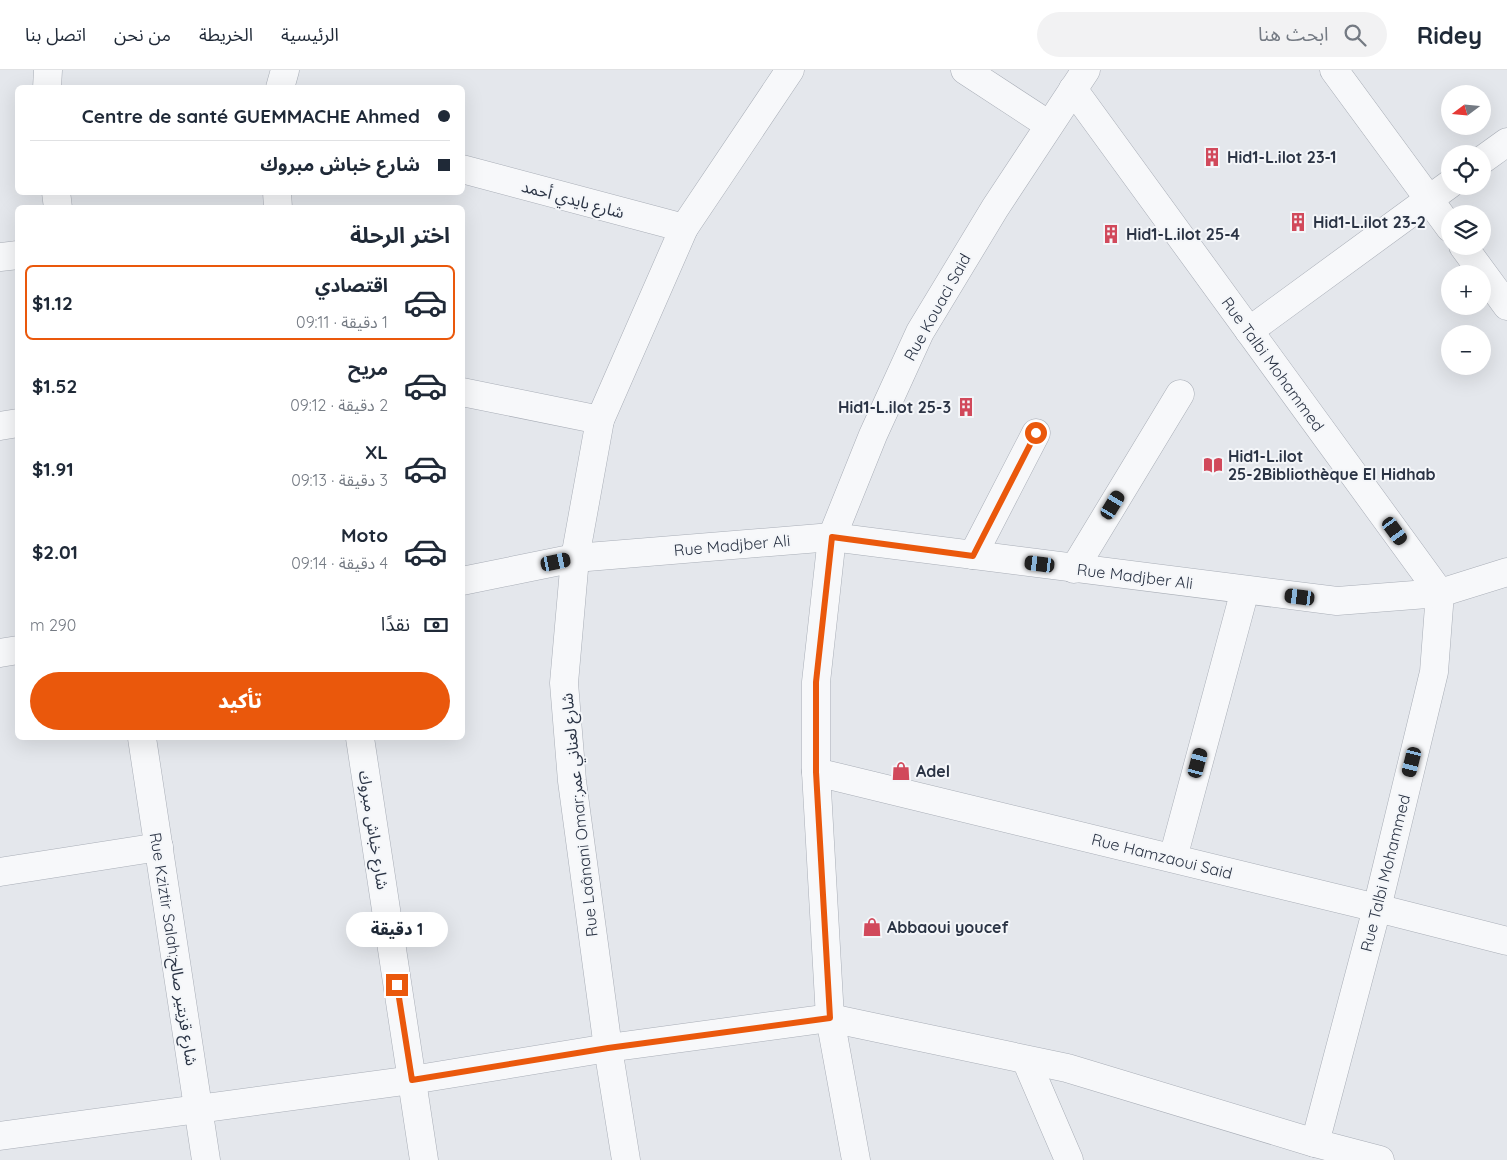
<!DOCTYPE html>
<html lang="ar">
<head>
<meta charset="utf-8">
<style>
	:root { --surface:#fff; --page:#f2f2f3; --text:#1f2937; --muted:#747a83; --line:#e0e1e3; --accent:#ea580c }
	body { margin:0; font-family:Quicksand,"Noto Sans Arabic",sans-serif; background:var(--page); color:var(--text); direction:rtl; height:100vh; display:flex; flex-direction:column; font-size:19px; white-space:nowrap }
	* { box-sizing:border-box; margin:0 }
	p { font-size:16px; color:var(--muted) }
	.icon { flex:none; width:28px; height:28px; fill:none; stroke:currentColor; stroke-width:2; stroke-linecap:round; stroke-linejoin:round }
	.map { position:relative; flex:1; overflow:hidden; direction:ltr }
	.side { position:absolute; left:15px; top:135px; width:450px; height:535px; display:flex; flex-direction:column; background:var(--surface); border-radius:8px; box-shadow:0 5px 20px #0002; direction:rtl }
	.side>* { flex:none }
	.banner { position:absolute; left:15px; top:15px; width:450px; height:110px; border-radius:8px; box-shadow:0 5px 20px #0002; direction:rtl; display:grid; align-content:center; height:110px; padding:0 15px; background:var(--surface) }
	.needle { width:32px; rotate:254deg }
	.fabs { position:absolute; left:1441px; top:15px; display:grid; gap:10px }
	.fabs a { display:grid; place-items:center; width:50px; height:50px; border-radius:50%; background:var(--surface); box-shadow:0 5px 20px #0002; font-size:25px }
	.end { position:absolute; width:22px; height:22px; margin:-11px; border:6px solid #ea580c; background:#fff; box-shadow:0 0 0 2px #fff }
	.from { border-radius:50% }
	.bubble { position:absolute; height:35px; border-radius:18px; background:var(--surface); box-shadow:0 5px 20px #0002; font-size:16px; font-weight:800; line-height:35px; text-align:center; direction:rtl }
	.car { position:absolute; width:15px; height:30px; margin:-15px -8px; border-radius:6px; box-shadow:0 0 4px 1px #0007; background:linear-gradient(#222 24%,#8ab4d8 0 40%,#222 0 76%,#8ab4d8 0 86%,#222 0) }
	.banner b { display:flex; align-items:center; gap:18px; height:48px; font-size:19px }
	.banner b+b { border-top:1px solid var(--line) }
	.banner i { width:12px; height:12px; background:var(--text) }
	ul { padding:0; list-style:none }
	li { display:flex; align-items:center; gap:15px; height:75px; margin:0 10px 8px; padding:0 5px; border:2px solid transparent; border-radius:8px }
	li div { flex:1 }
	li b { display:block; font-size:19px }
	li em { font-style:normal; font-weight:800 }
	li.selected { border-color:var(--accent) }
	li>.icon { width:45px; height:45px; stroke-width:1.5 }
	h2 { padding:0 15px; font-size:22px; line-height:60px }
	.pay { display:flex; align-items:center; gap:12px; height:55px; padding:0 15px; font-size:19px }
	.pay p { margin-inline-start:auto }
	.action { display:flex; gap:10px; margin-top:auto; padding:10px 15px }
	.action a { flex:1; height:58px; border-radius:30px; background:var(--accent); color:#fff; font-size:20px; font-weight:800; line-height:58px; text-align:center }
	header { display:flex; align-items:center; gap:30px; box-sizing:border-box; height:70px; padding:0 25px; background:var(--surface); border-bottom:1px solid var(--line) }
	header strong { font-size:24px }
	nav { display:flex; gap:28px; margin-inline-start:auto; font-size:18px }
	.search { width:350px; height:45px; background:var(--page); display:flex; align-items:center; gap:12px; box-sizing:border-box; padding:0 18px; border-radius:28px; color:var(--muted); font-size:19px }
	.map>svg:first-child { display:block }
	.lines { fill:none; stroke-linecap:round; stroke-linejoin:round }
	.minor-casing { stroke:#a9aeb7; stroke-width:29 }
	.minor { stroke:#f7f8fa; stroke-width:28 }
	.route { stroke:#ea580c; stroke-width:6 }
	.labels { text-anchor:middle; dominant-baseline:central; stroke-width:4; stroke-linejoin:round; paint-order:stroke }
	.poi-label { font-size:16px; font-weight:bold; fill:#2b3445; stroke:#f4f6f9; text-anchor:start }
	.street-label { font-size:16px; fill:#2b3445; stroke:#f4f6f9 }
</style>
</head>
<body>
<header>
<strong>Ridey</strong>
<div class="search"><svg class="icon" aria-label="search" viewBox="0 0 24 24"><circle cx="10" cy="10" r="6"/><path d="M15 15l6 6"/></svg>ابحث هنا</div>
<nav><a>الرئيسية</a><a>الخريطة</a><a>من نحن</a><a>اتصل بنا</a></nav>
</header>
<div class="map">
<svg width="1507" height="1090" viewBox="0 0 1507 1090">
	<rect width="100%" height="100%" fill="#e4e7ec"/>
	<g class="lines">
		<!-- minor casing -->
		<g class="minor-casing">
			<g id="minor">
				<polyline points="965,0 1049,55"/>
				<polyline points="1334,0 1450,158"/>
				<polyline points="47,18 48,0"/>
				<polyline points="280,18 285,0"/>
				<polyline points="1073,19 1440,523 1434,602 1377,838 1315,1073"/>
				<polyline points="1482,90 1507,72"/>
				<polyline points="462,99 684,158"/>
				<polyline points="56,122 58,138"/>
				<polyline points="277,122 278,138"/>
				<polyline points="1463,176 1507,236"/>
				<polyline points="0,187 18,185"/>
				<polyline points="1249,261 1450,114"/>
				<polyline points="462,322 600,350"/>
				<polyline points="0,356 18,353"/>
				<polyline points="973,485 1036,363"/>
				<polyline points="1074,499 1180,324"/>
				<polyline points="462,511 575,488 832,467 1337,531 1440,523 1507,502"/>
				<polyline points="0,583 18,580"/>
				<polyline points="142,668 206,1090"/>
				<polyline points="360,668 424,1090"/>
				<polyline points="816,702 1377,838 1507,871"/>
				<polyline points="1173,788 1245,520"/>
				<polyline points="0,802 159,777"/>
				<polyline points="1026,990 1069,1090"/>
				<polyline points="0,1066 412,1010 608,978 830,948 1067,998 1315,1073 1380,1090"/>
				<polyline points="626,1090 608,978 572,711 564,613 575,488 600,350 684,158 790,0"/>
				<polyline points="856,1090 830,948 816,702 816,612 832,467 873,365 920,262 995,138 1086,0"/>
			</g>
		</g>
		<!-- minor -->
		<use href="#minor" class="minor"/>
	</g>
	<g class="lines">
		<!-- route -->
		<polyline class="route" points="397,915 412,1010 608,978 830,948 816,702 816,612 832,467 973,486 1036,363"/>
	</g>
	<!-- icons -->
	<defs>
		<g id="building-bare" transform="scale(1.5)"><path d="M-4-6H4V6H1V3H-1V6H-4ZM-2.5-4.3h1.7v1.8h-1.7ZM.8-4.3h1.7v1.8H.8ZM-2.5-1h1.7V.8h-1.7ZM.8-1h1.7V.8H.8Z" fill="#d1495b" stroke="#f4f6f9" stroke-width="2.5" paint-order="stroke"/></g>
		<g id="library-bare" transform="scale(1.5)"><path d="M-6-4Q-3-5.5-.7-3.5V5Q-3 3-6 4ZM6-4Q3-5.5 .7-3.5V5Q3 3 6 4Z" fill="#d1495b" stroke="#f4f6f9" stroke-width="2.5" paint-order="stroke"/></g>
		<g id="shop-bare" transform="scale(1.5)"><path d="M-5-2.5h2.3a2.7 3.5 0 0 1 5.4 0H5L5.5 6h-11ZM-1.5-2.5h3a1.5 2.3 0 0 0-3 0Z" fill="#d1495b" stroke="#f4f6f9" stroke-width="2.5" paint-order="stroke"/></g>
	</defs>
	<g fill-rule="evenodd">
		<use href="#building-bare" x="1212" y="87"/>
		<use href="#building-bare" x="1298" y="152"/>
		<use href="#building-bare" x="1111" y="164"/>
		<use href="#building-bare" x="966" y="337"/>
		<use href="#library-bare" x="1213" y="395"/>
		<use href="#shop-bare" x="901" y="701"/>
		<use href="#shop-bare" x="872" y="857"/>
	</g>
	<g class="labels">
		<!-- poi labels -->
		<g class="poi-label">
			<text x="1227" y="87">Hid1-L.ilot 23-1</text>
			<text x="1313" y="152">Hid1-L.ilot 23-2</text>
			<text x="1126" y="164">Hid1-L.ilot 25-4</text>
			<text x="951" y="337" text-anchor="end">Hid1-L.ilot 25-3</text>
			<text x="1228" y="386">Hid1-L.ilot<tspan x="1228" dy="18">25-2Bibliothèque El Hidhab</tspan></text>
			<text x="916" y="701">Adel</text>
			<text x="887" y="857">Abbaoui youcef</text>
		</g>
		<!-- street labels -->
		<g class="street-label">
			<text transform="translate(573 129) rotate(15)">شارع بايدي أحمد</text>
			<text transform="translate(937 237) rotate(-61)">Rue Kouaci Said</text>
			<text transform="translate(1273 294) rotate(54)">Rue Talbi Mohammed</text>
			<text transform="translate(732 475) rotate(-5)">Rue Madjber Ali</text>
			<text transform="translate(1135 506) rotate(7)">Rue Madjber Ali</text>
			<text transform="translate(579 745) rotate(-96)">Rue Laânani Omar;شارع لعناني عمر</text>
			<text transform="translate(374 760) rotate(81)">شارع خباش مبروك</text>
			<text transform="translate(1162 786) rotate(14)">Rue Hamzaoui Said</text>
			<text transform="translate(1385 803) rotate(-76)">Rue Talbi Mohammed</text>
			<text transform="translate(174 879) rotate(81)">Rue Kziztir Salah;شارع قزيتير صالح</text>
		</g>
	</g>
</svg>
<div class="fabs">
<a><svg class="needle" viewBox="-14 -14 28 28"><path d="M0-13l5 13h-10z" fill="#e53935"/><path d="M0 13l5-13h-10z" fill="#747a83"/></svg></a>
<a><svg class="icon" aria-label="locate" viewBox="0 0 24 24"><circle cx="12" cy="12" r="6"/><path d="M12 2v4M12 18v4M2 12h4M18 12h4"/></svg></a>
<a><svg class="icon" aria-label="layers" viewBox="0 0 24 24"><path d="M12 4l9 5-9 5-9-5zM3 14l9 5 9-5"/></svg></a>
<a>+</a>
<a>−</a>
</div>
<i class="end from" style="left:1036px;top:363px"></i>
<i class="end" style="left:397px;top:915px"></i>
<div class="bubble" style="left:346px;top:842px;width:102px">1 دقيقة</div>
<i class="car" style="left:1113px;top:435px;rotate:31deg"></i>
<i class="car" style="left:1395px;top:461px;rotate:144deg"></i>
<i class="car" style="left:556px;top:492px;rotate:78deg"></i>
<i class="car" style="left:1040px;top:494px;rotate:277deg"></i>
<i class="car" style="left:1300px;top:527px;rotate:277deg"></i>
<i class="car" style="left:1412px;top:692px;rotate:194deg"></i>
<i class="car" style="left:1198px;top:693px;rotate:15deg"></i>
<div class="banner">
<b><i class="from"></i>Centre de santé GUEMMACHE Ahmed</b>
<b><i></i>شارع خباش مبروك</b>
</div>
<section class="side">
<h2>اختر الرحلة</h2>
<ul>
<li class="selected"><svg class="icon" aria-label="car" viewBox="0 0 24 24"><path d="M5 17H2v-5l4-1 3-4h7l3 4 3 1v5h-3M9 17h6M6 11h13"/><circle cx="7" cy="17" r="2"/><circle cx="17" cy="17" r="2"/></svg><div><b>اقتصادي</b><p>1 دقيقة · 09:11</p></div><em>$1.12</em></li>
<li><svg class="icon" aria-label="car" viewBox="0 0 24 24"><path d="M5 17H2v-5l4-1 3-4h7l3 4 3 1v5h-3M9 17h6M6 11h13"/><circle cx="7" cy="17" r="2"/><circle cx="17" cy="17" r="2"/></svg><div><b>مريح</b><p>2 دقيقة · 09:12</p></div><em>$1.52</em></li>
<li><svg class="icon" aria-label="car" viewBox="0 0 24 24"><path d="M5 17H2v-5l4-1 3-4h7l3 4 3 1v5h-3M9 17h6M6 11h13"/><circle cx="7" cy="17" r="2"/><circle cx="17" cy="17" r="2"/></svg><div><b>XL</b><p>3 دقيقة · 09:13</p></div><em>$1.91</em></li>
<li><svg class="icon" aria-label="car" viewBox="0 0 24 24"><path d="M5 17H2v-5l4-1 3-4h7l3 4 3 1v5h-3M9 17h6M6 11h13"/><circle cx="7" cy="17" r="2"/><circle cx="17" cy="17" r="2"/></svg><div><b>Moto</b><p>4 دقيقة · 09:14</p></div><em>$2.01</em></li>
</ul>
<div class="pay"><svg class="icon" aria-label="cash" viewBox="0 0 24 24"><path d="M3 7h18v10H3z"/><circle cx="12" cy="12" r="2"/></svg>نقدًا<p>290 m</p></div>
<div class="action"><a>تأكيد</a></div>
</section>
</div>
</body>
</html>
